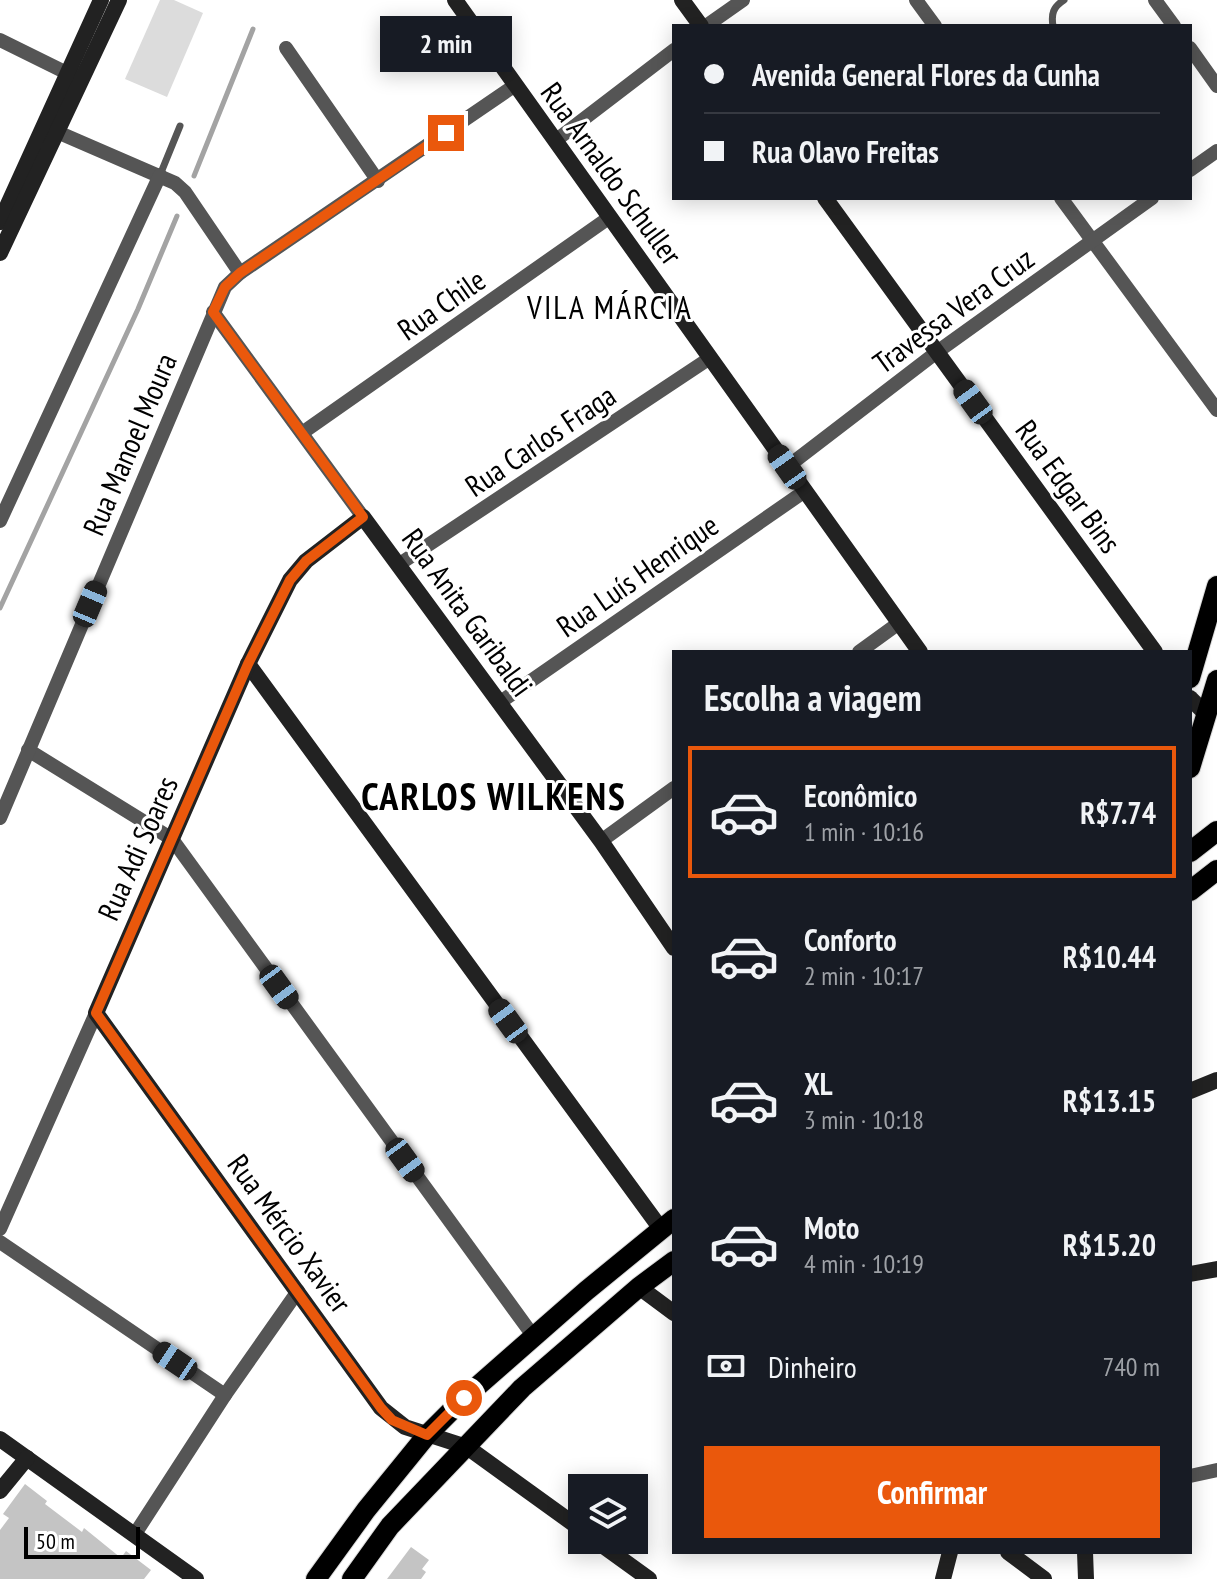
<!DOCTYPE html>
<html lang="pt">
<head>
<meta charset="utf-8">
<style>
	:root { --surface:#171b24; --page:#20242c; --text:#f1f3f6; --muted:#9ea1a6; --line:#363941; --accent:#ea580c }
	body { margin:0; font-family:"PT Sans Narrow",sans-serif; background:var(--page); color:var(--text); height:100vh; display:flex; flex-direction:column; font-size:30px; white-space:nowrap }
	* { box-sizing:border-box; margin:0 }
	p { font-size:26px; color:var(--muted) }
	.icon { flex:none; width:44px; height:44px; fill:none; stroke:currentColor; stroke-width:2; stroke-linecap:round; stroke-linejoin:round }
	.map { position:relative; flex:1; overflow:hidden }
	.details { position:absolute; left:672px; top:650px; width:520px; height:904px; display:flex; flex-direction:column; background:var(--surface); border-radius:0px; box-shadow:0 4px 20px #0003 }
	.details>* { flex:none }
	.top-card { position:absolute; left:672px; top:24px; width:520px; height:176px; border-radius:0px; box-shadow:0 4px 20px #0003; display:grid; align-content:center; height:176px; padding:0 32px; background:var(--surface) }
	.controls { position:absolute; left:568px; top:1474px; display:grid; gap:16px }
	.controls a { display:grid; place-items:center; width:80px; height:80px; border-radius:0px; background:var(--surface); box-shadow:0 4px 20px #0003; font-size:40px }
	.scale { position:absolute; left:24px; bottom:20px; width:116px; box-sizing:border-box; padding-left:8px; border:4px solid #000; border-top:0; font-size:22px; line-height:28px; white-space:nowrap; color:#000; -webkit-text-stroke:6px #fff; paint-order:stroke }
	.end { position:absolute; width:36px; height:36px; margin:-18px; border:10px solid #ea580c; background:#fff; box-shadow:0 0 0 4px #fff }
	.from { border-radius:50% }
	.bubble { position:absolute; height:56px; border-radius:0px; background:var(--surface); box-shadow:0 4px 20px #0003; font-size:26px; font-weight:700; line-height:56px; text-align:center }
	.car { position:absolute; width:24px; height:48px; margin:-24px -12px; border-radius:10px; box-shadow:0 0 6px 2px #0007; background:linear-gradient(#222 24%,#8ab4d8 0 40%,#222 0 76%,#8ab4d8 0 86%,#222 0) }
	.top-card b { display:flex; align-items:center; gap:28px; height:76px; font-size:30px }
	.top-card b+b { border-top:2px solid var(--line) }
	.top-card i { width:20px; height:20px; background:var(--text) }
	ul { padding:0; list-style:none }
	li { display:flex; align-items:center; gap:24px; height:132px; margin:0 16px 12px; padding:0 16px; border:4px solid transparent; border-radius:0px }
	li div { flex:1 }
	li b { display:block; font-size:30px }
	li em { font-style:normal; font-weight:700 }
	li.current { border-color:var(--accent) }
	li>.icon { width:72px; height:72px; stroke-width:1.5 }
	h2 { padding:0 32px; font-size:36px; line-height:96px }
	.pay { display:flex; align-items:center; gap:20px; height:88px; padding:0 32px; font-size:30px }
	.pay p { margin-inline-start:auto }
	.button { display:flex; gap:16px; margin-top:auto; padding:16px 32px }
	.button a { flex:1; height:92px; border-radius:0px; background:var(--accent); color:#fff; font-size:32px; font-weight:700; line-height:92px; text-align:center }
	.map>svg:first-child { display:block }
	.garden { fill:#dcdcdc }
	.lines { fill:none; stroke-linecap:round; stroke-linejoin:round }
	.stream { stroke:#a3a3a3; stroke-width:5 }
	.building { fill:#c4c4c4 }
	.primary-casing { stroke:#dbdbdb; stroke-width:22 }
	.lane { stroke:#555; stroke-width:7 }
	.street { stroke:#555; stroke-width:14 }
	.secondary { stroke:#222; stroke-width:16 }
	.primary { stroke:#000; stroke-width:20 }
	.route { stroke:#ea580c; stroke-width:10 }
	.labels { text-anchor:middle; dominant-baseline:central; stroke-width:6; stroke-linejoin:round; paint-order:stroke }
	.street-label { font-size:30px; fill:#000; stroke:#fff }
	.neighbourhood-label { font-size:32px; letter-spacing:2px; fill:#000; stroke:#fff }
	.district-label { font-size:38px; font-weight:bold; letter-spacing:2px; fill:#000; stroke:#fff }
</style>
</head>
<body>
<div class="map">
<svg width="1217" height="1579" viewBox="0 0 1217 1579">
	<rect width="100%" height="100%" fill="#fff"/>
	<!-- garden -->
	<polygon class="garden" points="160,0 174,0 203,13 167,97 125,79"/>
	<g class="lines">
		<!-- stream -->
		<g class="stream">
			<polyline points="194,176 253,29"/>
			<polyline points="0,608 138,309 177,216"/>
		</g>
	</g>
	<!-- building -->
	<g class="building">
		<polygon points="25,1484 47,1501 45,1504 82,1532 84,1528 121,1558 126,1551 151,1570 144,1579 0,1579 0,1530 9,1518 3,1514"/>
		<polygon points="411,1547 429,1560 422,1569 426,1572 421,1579 387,1579"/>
	</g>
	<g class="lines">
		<!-- primary casing -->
		<g class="primary-casing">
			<g id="primary">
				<polyline points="1190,678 1217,586"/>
				<polyline points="1190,768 1217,680"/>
				<polyline points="1190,852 1217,831"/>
				<polyline points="1190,891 1217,870"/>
				<polyline points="316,1579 366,1510 427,1435 464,1398 586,1291 674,1219"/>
				<polyline points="352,1579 390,1526 522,1388 639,1287 674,1261"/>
			</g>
		</g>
		<!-- lane -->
		<g class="lane">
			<path d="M1053,26C1051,14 1053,7 1064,0"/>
			<polyline points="160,175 180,126"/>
		</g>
		<!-- street -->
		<g class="street">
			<polyline points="916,0 935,26"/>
			<polyline points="1155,0 1174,26"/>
			<polyline points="706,26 743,0"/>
			<polyline points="0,40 75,77"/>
			<polyline points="286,48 378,181"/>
			<polyline points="1190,48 1217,86"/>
			<polyline points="48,128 175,183 185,192 240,273"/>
			<polyline points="555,141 674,50"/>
			<polyline points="1190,170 1217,151"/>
			<polyline points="1061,198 1217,410"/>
			<polyline points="213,312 363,517"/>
			<polyline points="302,433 610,217"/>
			<polyline points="787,467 937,352 1152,198"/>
			<polyline points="0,521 160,175"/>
			<polyline points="398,565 710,358"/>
			<polyline points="859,652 899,623"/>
			<polyline points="499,703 805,491"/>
			<polyline points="28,750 172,839 534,1337"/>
			<polyline points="0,818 225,287 240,273 514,86"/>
			<polyline points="601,841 674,788"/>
			<polyline points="0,1229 96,1013"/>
			<polyline points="0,1242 225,1395"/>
			<polyline points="1190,1476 1217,1470"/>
			<polyline points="135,1534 225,1395 298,1291"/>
		</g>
		<!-- secondary -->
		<g class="secondary">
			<polyline points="455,0 920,652"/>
			<polyline points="682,0 701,26"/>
			<polyline points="825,198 1155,652"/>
			<polyline points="0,222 101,0"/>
			<polyline points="0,253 119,0"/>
			<polyline points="248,664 661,1229"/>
			<polyline points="1190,698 1205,713"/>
			<polyline points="1190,1091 1217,1080"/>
			<polyline points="1190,1274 1217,1269"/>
			<polyline points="639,1287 674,1313"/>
			<polyline points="0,1439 196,1579"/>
			<polyline points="0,1491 27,1458"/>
			<polyline points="582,1530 467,1447 405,1427 381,1408 96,1013 248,664 290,580 306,561 363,517 601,841 674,948"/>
			<polyline points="595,1540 649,1579"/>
			<polyline points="1008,1552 1044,1579"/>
			<polyline points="1085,1552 1086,1579"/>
			<polyline points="943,1579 950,1552"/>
		</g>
		<!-- primary -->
		<use href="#primary" class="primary"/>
	</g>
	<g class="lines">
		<!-- route -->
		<polyline class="route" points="446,133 240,273 225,287 213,312 363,517 306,561 290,580 248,664 96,1013 381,1408 392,1420 427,1435 464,1398"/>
	</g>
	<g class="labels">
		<!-- street labels -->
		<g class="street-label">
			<text transform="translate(612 173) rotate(54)">Rua Arnaldo Schuller</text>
			<text transform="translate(441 304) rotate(-35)">Rua Chile</text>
			<text transform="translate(953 310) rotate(-36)">Travessa Vera Cruz</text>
			<text transform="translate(540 440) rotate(-34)">Rua Carlos Fraga</text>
			<text transform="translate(129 444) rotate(-67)">Rua Manoel Moura</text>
			<text transform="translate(1069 486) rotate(54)">Rua Edgar Bins</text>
			<text transform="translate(637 575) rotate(-35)">Rua Luís Henrique</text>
			<text transform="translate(468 612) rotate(54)">Rua Anita Garibaldi</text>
			<text transform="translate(137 848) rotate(-66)">Rua Adi Soares</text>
			<text transform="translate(290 1233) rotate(54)">Rua Mércio Xavier</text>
		</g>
		<!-- neighbourhood labels -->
		<g class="neighbourhood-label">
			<text x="610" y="307">VILA MÁRCIA</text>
		</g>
		<!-- district labels -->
		<g class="district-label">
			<text x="494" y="795">CARLOS WILKENS</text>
		</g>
	</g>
</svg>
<div class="controls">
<a><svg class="icon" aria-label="layers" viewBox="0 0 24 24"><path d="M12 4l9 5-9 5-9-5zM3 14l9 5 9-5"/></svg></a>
</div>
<div class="scale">50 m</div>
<i class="end from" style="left:464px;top:1398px"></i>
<i class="end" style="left:446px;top:133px"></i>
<div class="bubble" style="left:380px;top:16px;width:132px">2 min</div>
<i class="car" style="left:973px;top:402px;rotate:324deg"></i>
<i class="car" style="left:787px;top:467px;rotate:325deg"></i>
<i class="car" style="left:90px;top:604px;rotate:23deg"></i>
<i class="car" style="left:279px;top:987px;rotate:144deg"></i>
<i class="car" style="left:508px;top:1021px;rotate:324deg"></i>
<i class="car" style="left:405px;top:1160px;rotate:144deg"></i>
<i class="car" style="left:175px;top:1361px;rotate:304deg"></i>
<div class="top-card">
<b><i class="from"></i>Avenida General Flores da Cunha</b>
<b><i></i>Rua Olavo Freitas</b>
</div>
<section class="details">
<h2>Escolha a viagem</h2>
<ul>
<li class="current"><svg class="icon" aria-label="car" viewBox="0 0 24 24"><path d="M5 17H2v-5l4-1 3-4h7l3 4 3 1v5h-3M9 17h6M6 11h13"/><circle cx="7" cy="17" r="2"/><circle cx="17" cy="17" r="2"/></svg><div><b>Econômico</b><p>1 min · 10:16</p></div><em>R$7.74</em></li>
<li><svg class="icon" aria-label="car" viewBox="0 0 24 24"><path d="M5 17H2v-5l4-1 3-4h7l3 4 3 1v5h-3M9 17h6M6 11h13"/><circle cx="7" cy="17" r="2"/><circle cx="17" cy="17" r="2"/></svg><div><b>Conforto</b><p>2 min · 10:17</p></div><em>R$10.44</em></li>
<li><svg class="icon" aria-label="car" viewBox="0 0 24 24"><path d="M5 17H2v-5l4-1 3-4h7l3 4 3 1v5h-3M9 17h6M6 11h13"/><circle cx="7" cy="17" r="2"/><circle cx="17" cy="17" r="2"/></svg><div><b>XL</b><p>3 min · 10:18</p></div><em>R$13.15</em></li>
<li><svg class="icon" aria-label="car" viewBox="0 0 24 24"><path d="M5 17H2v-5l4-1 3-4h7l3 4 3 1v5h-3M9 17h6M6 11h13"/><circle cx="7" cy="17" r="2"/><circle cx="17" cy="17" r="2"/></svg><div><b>Moto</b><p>4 min · 10:19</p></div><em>R$15.20</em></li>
</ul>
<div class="pay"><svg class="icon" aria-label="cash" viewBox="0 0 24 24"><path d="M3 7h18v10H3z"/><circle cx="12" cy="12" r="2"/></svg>Dinheiro<p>740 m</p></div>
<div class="button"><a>Confirmar</a></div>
</section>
</div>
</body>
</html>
